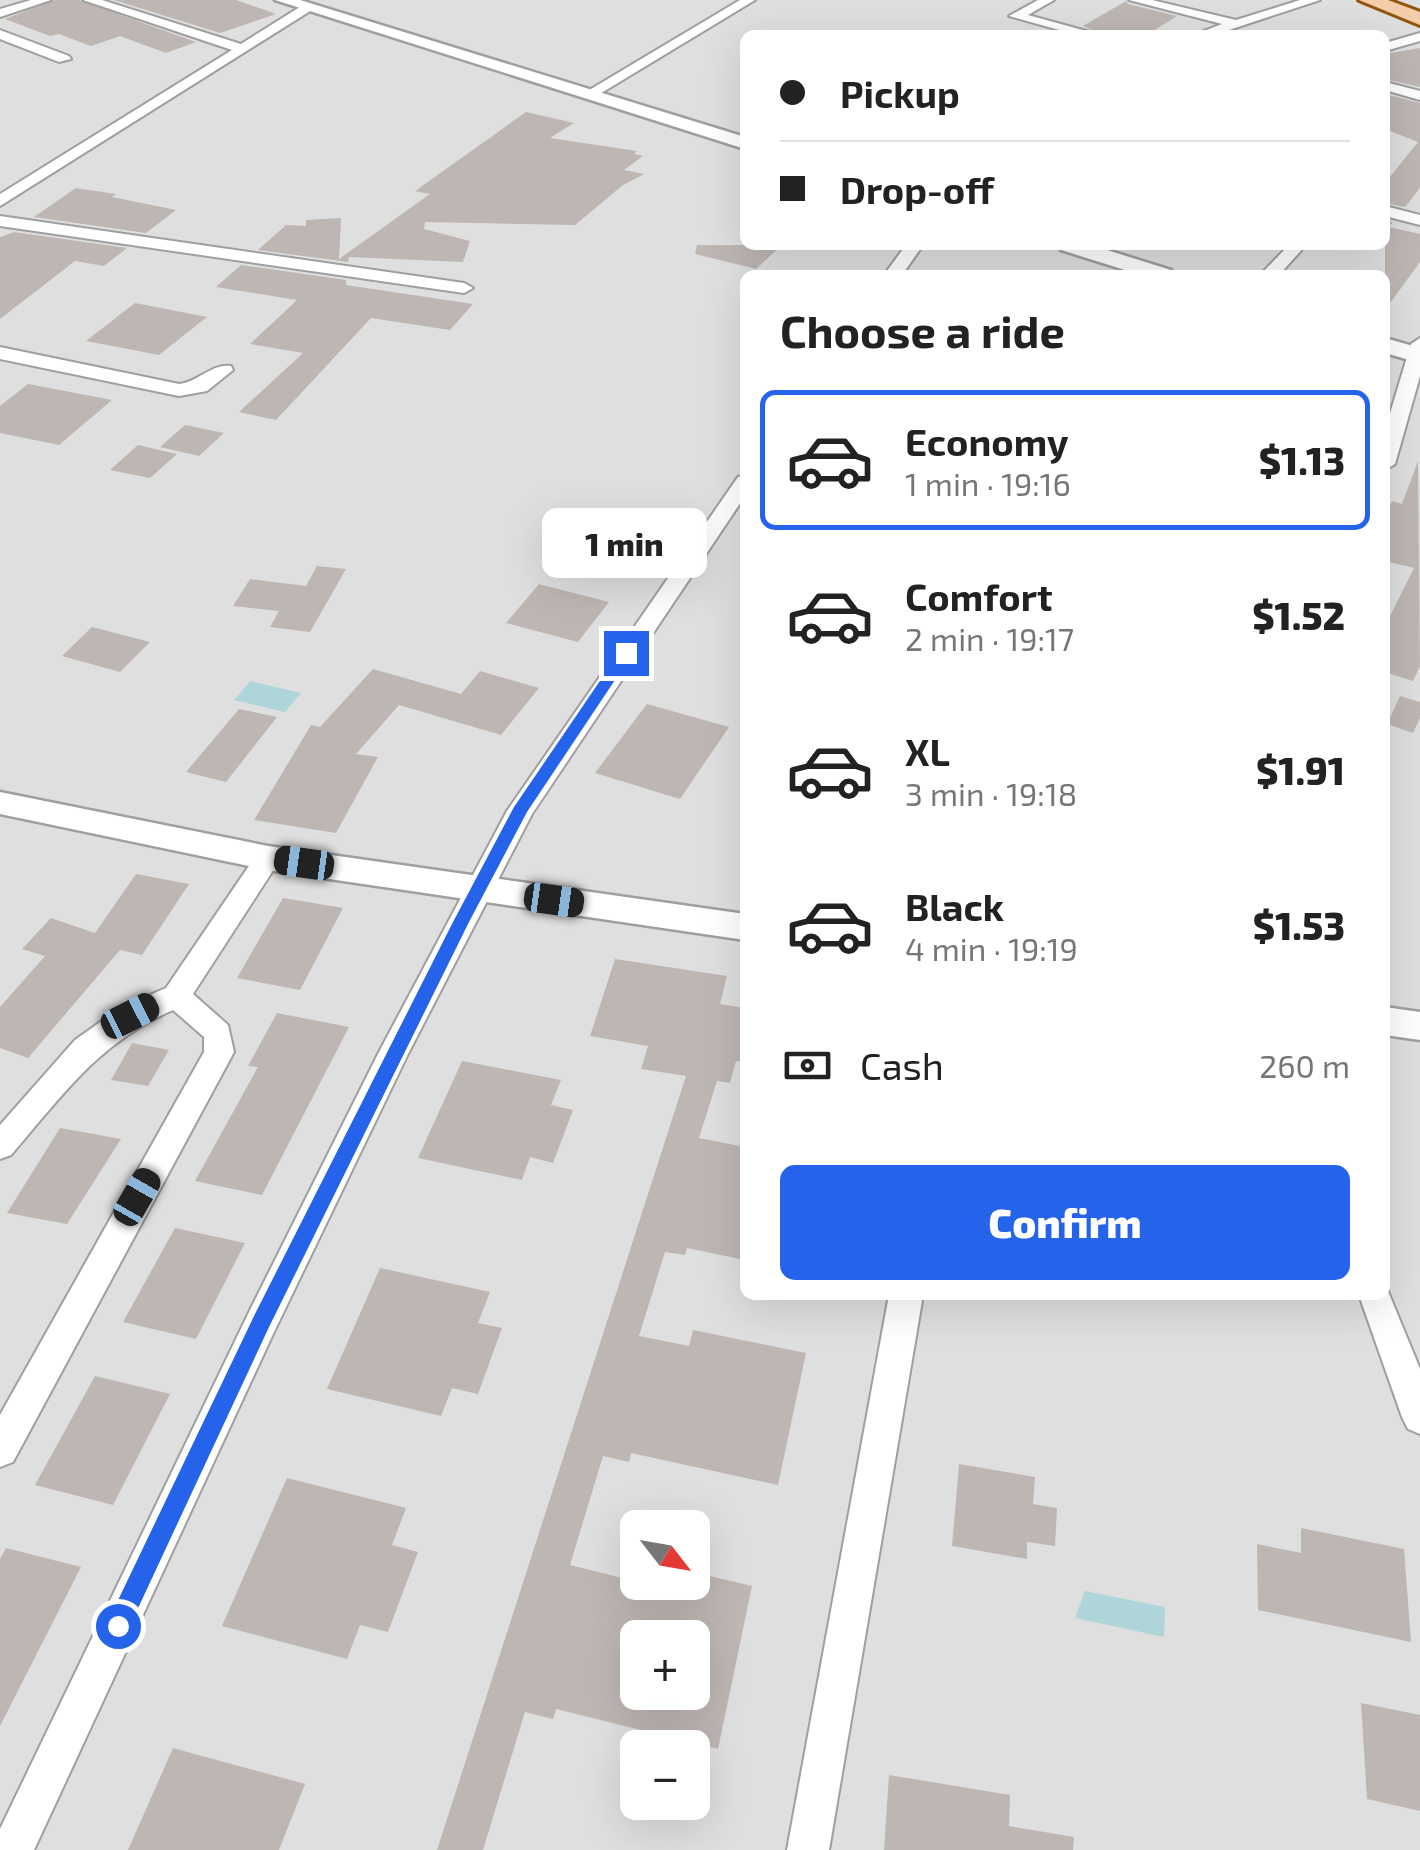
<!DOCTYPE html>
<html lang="en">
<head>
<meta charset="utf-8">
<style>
	:root { --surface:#fff; --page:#f2f2f2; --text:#222; --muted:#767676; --line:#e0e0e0; --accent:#2563eb }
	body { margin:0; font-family:"Exo 2",sans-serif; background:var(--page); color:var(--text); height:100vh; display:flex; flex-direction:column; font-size:38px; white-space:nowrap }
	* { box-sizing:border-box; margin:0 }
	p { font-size:32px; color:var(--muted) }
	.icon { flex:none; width:55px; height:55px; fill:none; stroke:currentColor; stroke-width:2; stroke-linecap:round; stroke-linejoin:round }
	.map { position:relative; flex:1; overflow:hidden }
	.sheet { position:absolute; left:740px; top:270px; width:650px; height:1030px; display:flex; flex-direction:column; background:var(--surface); border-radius:15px; box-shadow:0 10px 40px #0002 }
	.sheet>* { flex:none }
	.guide { position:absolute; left:740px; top:30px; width:650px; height:220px; border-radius:15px; box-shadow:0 10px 40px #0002; display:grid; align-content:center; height:220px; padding:0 40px; background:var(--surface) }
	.needle { width:65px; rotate:121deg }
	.tools { position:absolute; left:620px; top:1510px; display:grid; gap:20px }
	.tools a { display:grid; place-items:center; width:90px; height:90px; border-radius:15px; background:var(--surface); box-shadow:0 10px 40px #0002; font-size:50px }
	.end { position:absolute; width:45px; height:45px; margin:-22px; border:12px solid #2563eb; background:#fff; box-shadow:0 0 0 5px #fff }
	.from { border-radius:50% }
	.bubble { position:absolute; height:70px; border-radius:15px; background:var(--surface); box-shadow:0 10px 40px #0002; font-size:32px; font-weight:800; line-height:70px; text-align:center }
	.car { position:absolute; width:30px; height:60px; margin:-30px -15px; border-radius:12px; box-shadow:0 0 8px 2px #0007; background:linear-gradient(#222 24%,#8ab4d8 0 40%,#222 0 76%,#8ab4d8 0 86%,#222 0) }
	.guide b { display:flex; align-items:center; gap:35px; height:95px; font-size:38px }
	.guide b+b { border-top:2px solid var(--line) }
	.guide i { width:25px; height:25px; background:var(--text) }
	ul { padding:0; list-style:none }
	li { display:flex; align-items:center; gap:30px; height:140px; margin:0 20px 15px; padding:0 20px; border:5px solid transparent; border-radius:15px }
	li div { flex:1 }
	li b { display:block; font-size:38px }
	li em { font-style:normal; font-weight:800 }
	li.selected { border-color:var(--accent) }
	li>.icon { width:90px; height:90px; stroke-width:1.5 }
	h2 { padding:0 40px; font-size:45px; line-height:120px }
	.pay { display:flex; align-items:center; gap:25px; height:110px; padding:0 40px; font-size:38px }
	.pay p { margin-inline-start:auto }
	.button { display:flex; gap:20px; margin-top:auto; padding:20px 40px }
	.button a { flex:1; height:115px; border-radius:15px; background:var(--accent); color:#fff; font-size:40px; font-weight:800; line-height:115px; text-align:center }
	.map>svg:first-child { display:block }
	.residential { fill:#e0dfdf; fill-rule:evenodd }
	.water { fill:#aed5da }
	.building { fill:#beb6b2; fill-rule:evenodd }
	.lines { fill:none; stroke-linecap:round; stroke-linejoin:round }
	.minor-casing { stroke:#9f9f9f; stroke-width:4 }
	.tertiary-casing { stroke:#9f9f9f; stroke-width:5 }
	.primary-casing { stroke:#92570e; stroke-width:6 }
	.minor { fill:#fff; fill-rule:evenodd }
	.tertiary { fill:#fff; fill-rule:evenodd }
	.primary { fill:#f4cdab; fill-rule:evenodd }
	.route { fill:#2563eb }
</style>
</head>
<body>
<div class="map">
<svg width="1420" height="1850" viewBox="0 0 1420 1850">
	<rect width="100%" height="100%" fill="#f1eee9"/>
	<!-- residential -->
	<path class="residential" d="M0,0H1420V1850H0ZM745,35H1385V245H745ZM745,275H1385V1295H745ZM638,1528H692V1582H638ZM638,1638H692V1692H638ZM638,1748H692V1802H638Z"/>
	<!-- water -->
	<g class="water">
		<polygon points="250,681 301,693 285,712 234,700"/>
		<polygon points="1085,1591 1165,1607 1164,1637 1075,1618"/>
	</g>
	<!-- building -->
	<g class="building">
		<polygon points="55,0 79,0 196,42 166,53 120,36 91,46 59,34 50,36 5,19"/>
		<polygon points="114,0 236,0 276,14 220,33"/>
		<polygon points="1126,1 1128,4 1177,16 1147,35 1105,35 1083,26"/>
		<polygon points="1420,48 1420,87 1385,79 1385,54"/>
		<polygon points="1385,94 1420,103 1420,188 1405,207 1385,203 1385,183 1418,142 1385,129"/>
		<polygon points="526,112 574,123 550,138 637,151 634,154 643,156 624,170 644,174 623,185 575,225 425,222 424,229 470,241 463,262 349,257 348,262 258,250 286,225 306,226 306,220 341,218 339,259 430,194 415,191"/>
		<polygon points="76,188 116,194 112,197 176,210 146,233 34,217"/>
		<polygon points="1385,220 1393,222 1389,227 1420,234 1420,262 1385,310"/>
		<polygon points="14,232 127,248 104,266 75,261 0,319 0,237"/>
		<polygon points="697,245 782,245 756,269 695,254"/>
		<polygon points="241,265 346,280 346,285 473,304 450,330 371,318 276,420 239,412 303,353 250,344 297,300 216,287"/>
		<polygon points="135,303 207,317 159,355 86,341"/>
		<polygon points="28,384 112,400 59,445 0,433 0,406"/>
		<polygon points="185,425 224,433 199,456 160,447"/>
		<polygon points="138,445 177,454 150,478 110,470"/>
		<polygon points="1418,461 1420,666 1413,681 1385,672 1385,626 1414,568 1385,561 1385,517 1392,501 1402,504"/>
		<polygon points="317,566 346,569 310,632 270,627 279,611 233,606 250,579 306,586"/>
		<polygon points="539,584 609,602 578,642 506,623"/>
		<polygon points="92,627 150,642 120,672 62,656"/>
		<polygon points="373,669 461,694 480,671 539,688 501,735 399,705 356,754 378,757 336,833 254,820 311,725 320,727"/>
		<polygon points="1400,696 1420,702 1420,718 1413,733 1387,724"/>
		<polygon points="647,704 729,727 680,799 595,773"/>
		<polygon points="239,709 277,717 226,782 186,772"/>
		<polygon points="136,874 189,884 142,955 120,950 28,1058 0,1048 0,1007 45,956 22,949 51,918 95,933"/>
		<polygon points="283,898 343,908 300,990 237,978"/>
		<path d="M615,959L727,976L720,1004L745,1008V1062L736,1061L730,1083L717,1081L699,1138L745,1147V1260L687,1248L685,1255L665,1252L639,1336L689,1346L693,1330L806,1353L778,1485L631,1453L629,1462L603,1456L570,1565L638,1582H692V1572L752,1586L718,1749L556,1709L553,1719L525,1712L483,1850H437L686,1076L641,1069L648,1046L590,1036ZM638,1638H692V1692H638Z"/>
		<polygon points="277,1013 349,1027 262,1195 195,1181 258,1067 248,1066"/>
		<polygon points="132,1043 169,1050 148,1086 111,1080"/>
		<polygon points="462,1061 561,1080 551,1105 573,1110 553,1163 530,1157 522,1180 418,1158"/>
		<polygon points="60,1128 121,1139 67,1224 7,1213"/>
		<polygon points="175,1228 245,1243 196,1339 123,1322"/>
		<polygon points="380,1268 490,1292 478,1323 502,1328 478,1394 452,1388 441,1416 327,1389"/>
		<polygon points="95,1376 170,1394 113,1505 35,1485"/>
		<polygon points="959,1464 1035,1477 1033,1504 1057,1508 1055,1546 1027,1542 1027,1559 952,1546"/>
		<polygon points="287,1478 406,1508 392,1545 418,1552 388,1632 360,1625 347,1659 222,1626"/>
		<polygon points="1301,1528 1404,1549 1411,1642 1258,1610 1257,1544 1301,1553"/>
		<polygon points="6,1548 81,1567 0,1726 0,1559"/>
		<polygon points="1361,1703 1420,1715 1420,1811 1367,1799"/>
		<polygon points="173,1748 305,1784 279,1850 128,1850"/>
		<polygon points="889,1775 1010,1795 1009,1826 1074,1837 1073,1850 884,1850"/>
	</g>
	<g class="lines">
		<!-- minor casing -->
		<g class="minor-casing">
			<g id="minor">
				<polygon points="31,0 51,0 0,17 0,9"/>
				<polygon points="83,0 102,0 241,44 303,5 315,8 0,206 0,194 232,50"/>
				<polygon points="740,0 755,0 593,98 581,95"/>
				<polygon points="1038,0 1054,0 1028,15 1101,35 1077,35 1009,16"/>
				<polygon points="1129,0 1152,0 1236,20 1300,0 1320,0 1214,35 1193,35 1222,24"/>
				<polygon points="0,30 69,56 71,59 59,62 0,39"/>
				<polygon points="1420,33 1420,41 1385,51 1385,43"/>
				<polygon points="1385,82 1420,91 1420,100 1385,90"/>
				<polygon points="1385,206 1420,215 1420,225 1385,216"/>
				<polygon points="0,216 464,283 473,288 464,293 0,226"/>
				<polygon points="906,245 923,245 902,275 884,275"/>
				<polygon points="1289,245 1306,245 1279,275 1260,275"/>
				<polygon points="1420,338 1420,376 1395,464 1385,470 1385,430 1411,344"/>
				<path d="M0,347L179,384C198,382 212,363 231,366L233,370L207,391L179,396L0,359Z"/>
				<polygon points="745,475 745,496 532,814 408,1054 274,1332 34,1850 0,1850 0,1829 250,1310 378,1054 507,811 738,477"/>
				<path d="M268,849L277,851L281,858L193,994L228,1025L234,1052L13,1462L0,1467V1415L204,1052V1037L173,1010C99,1042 62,1096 11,1155L0,1159V1125L75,1040L120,1008L166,988L259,851Z"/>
				<polygon points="1385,1284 1420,1369 1420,1434 1408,1429 1402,1417 1359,1295 1385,1295"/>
				<polygon points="889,1295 923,1295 829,1850 787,1850"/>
			</g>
		</g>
		<!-- tertiary casing -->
		<g class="tertiary-casing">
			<g id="tertiary">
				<polygon points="275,0 300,0 745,137 745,149"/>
				<polygon points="1058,245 1091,245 1171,270 1174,275 1141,275 1061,250"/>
				<polygon points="1385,338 1420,348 1420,363 1385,353"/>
				<polygon points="0,792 268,846 745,914 745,940 268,870 0,814"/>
				<polygon points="1385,1007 1420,1012 1420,1040 1385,1035"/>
			</g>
		</g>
		<!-- primary casing -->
		<g class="primary-casing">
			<polygon id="primary" points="1359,0 1388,0 1420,12 1420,25"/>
		</g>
		<!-- minor -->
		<use href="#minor" class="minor"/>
		<!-- tertiary -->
		<use href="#tertiary" class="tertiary"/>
		<!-- primary -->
		<use href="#primary" class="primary"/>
	</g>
	<!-- route -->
	<polygon class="route" points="621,650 633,653 527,812 469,922 269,1327 126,1634 118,1637 110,1634 107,1626 110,1617 255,1314 453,922 514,807"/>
</svg>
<div class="tools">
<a><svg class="needle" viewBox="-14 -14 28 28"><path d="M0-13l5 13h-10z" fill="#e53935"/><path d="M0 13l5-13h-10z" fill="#767676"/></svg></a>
<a>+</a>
<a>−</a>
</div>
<i class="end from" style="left:118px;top:1626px"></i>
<i class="end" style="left:626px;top:653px"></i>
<div class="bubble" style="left:542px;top:508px;width:165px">1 min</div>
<i class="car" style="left:304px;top:863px;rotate:278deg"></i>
<i class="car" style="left:554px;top:900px;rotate:98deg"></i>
<i class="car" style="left:130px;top:1016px;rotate:63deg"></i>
<i class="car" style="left:137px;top:1197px;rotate:30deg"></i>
<div class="guide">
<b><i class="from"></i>Pickup</b>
<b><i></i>Drop-off</b>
</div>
<section class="sheet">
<h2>Choose a ride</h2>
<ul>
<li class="selected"><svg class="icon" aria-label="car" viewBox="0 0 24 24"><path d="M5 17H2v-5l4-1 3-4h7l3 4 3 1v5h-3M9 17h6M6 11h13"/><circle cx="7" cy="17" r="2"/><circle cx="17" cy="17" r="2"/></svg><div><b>Economy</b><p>1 min · 19:16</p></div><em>$1.13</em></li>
<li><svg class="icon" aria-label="car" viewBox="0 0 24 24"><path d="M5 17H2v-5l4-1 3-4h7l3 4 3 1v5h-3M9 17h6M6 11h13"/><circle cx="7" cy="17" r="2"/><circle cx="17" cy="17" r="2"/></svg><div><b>Comfort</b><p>2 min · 19:17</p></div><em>$1.52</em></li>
<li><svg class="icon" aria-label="car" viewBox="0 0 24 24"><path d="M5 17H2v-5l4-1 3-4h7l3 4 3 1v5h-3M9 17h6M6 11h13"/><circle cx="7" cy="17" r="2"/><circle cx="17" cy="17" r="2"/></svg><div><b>XL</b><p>3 min · 19:18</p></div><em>$1.91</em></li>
<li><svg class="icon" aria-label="car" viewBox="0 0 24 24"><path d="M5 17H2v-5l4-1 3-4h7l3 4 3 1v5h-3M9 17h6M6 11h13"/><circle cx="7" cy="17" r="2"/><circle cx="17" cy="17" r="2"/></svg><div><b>Black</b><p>4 min · 19:19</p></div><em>$1.53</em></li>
</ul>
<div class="pay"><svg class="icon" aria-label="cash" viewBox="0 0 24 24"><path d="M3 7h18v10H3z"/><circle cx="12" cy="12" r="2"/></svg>Cash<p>260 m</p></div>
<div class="button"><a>Confirm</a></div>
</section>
</div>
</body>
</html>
